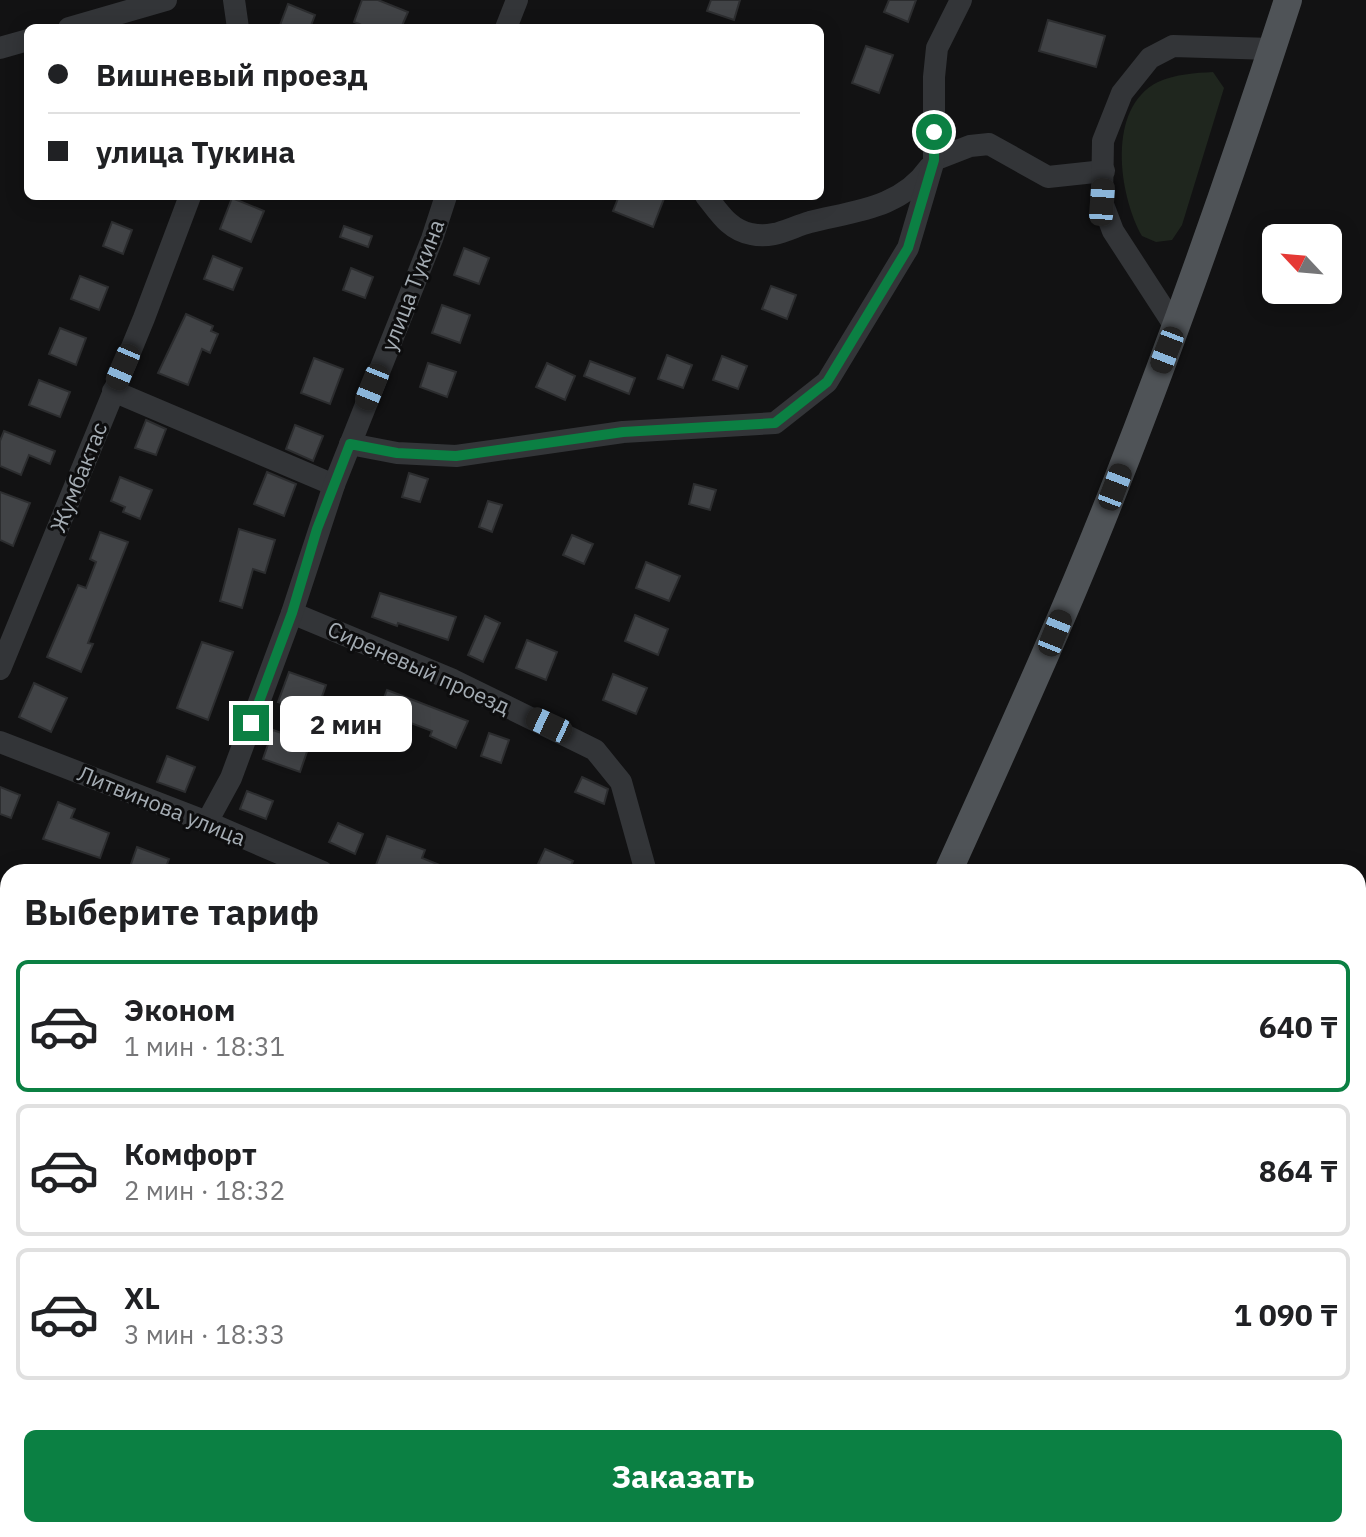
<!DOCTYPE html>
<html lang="ru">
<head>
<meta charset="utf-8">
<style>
	:root { --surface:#fff; --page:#f2f2f2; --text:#202124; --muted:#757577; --line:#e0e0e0; --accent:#0b8043 }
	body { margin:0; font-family:"IBM Plex Sans",sans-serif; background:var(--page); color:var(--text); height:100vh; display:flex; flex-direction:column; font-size:30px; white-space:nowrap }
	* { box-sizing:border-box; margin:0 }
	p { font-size:26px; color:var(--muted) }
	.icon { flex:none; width:44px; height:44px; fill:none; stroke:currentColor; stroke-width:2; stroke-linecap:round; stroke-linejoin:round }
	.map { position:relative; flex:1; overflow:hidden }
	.panel { position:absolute; left:0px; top:864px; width:1366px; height:674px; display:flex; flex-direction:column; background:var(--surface); border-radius:24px 24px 0 0; box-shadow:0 4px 20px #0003 }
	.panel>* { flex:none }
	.guide { position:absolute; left:24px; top:24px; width:800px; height:176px; border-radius:12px; box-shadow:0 4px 20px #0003; display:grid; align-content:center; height:176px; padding:0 24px; background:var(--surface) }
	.needle { width:52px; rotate:296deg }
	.tools { position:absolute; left:1262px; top:224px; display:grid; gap:16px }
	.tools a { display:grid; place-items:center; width:80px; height:80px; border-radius:12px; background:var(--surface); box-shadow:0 4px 20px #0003; font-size:40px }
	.end { position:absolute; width:36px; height:36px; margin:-18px; border:10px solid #0b8043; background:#fff; box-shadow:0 0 0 4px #fff }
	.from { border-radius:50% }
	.bubble { position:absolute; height:56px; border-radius:12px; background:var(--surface); box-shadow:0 4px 20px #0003; font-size:26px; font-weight:700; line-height:56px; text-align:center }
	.car { position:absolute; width:24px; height:48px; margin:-24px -12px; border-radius:10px; box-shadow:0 0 6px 2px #0007; background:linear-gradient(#222 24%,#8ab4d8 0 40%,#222 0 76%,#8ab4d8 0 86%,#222 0) }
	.guide b { display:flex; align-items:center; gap:28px; height:76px; font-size:30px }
	.guide b+b { border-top:2px solid var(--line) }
	.guide i { width:20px; height:20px; background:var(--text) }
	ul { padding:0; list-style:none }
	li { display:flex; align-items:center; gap:24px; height:132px; margin:0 16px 12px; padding:0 8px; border:4px solid var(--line); border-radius:12px }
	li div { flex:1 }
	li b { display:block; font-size:30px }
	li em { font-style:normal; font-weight:700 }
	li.current { border-color:var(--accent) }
	li>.icon { width:72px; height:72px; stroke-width:1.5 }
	h2 { padding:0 24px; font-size:36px; line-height:96px }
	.primary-button { display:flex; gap:16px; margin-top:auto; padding:16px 24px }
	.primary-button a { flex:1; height:92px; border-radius:12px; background:var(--accent); color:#fff; font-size:32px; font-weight:700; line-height:92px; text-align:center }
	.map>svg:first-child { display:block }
	.grass { fill:#1f261e }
	.forest { fill:url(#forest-firs) }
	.building { fill:#414346; stroke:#2c2d2f; stroke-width:2 }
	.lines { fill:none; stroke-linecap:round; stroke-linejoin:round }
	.minor { stroke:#333538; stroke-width:22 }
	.major { stroke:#4f5357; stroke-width:28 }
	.route { stroke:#0b8043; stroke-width:10 }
	.labels { text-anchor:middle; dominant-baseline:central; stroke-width:6; stroke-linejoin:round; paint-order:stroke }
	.street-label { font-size:22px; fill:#a4acb3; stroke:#0d0d0e }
</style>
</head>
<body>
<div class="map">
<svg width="1366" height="1537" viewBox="0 0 1366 1537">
	<defs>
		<pattern id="forest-firs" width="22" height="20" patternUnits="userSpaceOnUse" patternTransform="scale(2)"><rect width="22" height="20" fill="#1f261e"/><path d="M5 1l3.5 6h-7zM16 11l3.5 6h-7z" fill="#3d433c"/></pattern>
	</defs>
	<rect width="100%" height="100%" fill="#121213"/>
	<!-- grass -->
	<path class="grass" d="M1213,72L1224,88L1182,225L1172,240L1156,242L1142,236C1119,195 1106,108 1158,82C1176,74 1195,73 1213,72Z"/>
	<!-- forest -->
	<g class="forest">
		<polygon points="927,1530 1049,1530 1050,1537 928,1537"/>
		<polygon points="1108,1530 1253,1530 1249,1537 1114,1537"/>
	</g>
	<!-- building -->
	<g class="building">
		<polygon points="362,0 378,0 408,12 401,28 369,28 354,22"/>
		<polygon points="711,0 740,0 734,20 707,11"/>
		<polygon points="889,0 916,0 908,22 884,12"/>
		<polygon points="288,4 315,15 310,28 279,28"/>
		<polygon points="1048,20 1105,36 1096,67 1039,51"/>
		<polygon points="866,46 893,55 879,93 852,83"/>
		<polygon points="619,196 665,196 653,227 613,211"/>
		<polygon points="232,198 264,211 251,242 220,229"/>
		<polygon points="112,222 132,230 123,254 103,246"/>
		<polygon points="344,226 372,236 368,247 340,237"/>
		<polygon points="464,248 489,258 479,284 454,275"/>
		<polygon points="213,256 242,268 233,290 204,279"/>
		<polygon points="351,268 373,277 365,298 343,290"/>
		<polygon points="80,276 108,287 99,310 71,299"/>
		<polygon points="771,286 796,295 787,319 762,309"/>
		<polygon points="442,305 470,315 460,343 432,333"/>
		<polygon points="186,314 213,326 211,331 218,334 210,353 202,349 188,385 158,373"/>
		<polygon points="60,328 86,338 76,365 49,354"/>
		<polygon points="667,355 692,365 683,388 658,379"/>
		<polygon points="722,356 747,366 738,389 713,380"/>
		<polygon points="314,358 343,369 330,404 301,393"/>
		<polygon points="590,361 635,378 629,394 584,376"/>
		<polygon points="428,363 456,372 447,397 420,387"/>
		<polygon points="547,363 575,376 565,400 536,387"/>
		<polygon points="39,380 70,392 60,417 29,405"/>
		<polygon points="146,420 166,429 156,455 135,448"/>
		<polygon points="295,425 323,436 313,461 286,449"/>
		<polygon points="4,431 55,451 50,464 29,455 21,475 0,466 0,441"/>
		<polygon points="267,472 296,484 284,516 254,504"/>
		<polygon points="409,473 428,479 420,502 402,497"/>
		<polygon points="120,477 152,490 140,519 123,512 125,507 111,501"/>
		<polygon points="694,484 716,490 710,510 689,504"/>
		<polygon points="0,492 30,503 13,546 0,540"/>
		<polygon points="488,501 502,505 492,532 479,527"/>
		<polygon points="239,529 275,540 265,573 253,569 242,608 220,601"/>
		<polygon points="100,532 128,542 88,643 93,644 81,672 47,657 78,585 86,588 96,562 90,559"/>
		<polygon points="572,535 593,544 584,564 563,555"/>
		<polygon points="646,562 680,576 669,601 636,588"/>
		<polygon points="380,593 456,617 448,640 398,623 397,626 372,617"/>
		<polygon points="635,615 668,629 658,655 625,641"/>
		<polygon points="485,616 500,623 483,662 468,655"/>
		<polygon points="527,640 557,652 546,680 516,668"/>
		<polygon points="202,642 233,652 208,720 177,708"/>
		<polygon points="289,672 326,685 316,714 278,702"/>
		<polygon points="613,674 647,688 636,714 603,700"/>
		<polygon points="34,683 67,698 51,732 19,717"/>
		<polygon points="387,690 468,721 456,748 430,736 432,731 379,711"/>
		<polygon points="273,730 310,743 300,772 263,759"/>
		<polygon points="489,733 509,740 501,763 481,756"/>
		<polygon points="167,756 195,767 185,792 157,782"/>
		<polygon points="582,777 608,789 604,804 575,792"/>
		<polygon points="0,787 20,795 11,818 0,814"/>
		<polygon points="247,791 273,801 266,819 240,809"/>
		<polygon points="58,802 75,809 71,818 109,833 100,858 43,839"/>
		<polygon points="338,823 363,834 355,854 329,842"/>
		<polygon points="387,836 425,850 422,858 457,872 395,872 376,865"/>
		<polygon points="137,847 169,859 164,872 144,872 130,867"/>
		<polygon points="545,849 573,861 568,872 557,872 538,864"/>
	</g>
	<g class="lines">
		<!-- minor -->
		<g class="minor">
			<polyline points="234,0 238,28"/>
			<polyline points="961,0 937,48 934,77 934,160 970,146 989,144 1048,177 1104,171"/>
			<polyline points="69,28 166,0"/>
			<polyline points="506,28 517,0"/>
			<polyline points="0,48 28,40"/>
			<path d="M706,196C719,212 729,230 751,234C774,239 789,228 810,222C854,211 901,208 929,168"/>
			<polyline points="1176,328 1113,231 1102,202 1103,141 1122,93 1150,58 1173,46 1272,49"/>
			<polyline points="113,391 334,485"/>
			<polyline points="350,444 397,453 456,456 623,432 775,423 827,382 908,248 934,160"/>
			<polyline points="292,613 453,680 595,750 621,782 646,872"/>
			<polyline points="0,669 144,318 190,196"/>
			<polyline points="0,742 207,822 323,872"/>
			<polyline points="207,822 231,778 292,613 334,485 432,239 446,196"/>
			<polyline points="0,1101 8,1103"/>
			<polyline points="461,1537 468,1530"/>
		</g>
		<!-- major -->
		<g class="major">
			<path d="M948,872C1006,743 1065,615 1116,484C1179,324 1235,163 1288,0"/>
			<polyline points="676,1537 678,1530"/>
		</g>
	</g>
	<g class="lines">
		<!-- route -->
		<polyline class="route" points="251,723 292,613 317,529 350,444 397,453 456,456 623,432 775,423 827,382 908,248 934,160 934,132"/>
	</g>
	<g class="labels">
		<!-- street labels -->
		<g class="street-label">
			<text transform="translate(412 285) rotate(-69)">улица Тукина</text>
			<text transform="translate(78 477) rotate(-68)">Жумбактас</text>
			<text transform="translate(419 667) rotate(24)">Сиреневый проезд</text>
			<text transform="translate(162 805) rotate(22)">Литвинова улица</text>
		</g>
	</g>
</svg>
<div class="tools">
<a><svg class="needle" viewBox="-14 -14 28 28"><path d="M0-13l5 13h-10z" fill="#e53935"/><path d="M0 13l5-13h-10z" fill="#757577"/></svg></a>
</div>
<i class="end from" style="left:934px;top:132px"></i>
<i class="end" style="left:251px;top:723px"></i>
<div class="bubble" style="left:280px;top:696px;width:132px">2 мин</div>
<i class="car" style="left:1102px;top:202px;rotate:4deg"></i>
<i class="car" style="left:1167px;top:350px;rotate:201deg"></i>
<i class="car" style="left:123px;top:367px;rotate:203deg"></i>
<i class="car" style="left:372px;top:387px;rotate:202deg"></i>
<i class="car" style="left:1115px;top:487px;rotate:21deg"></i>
<i class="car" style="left:1055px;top:633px;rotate:22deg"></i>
<i class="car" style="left:549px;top:725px;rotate:295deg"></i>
<div class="guide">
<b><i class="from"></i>Вишневый проезд</b>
<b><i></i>улица Тукина</b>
</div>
<section class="panel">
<h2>Выберите тариф</h2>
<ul>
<li class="current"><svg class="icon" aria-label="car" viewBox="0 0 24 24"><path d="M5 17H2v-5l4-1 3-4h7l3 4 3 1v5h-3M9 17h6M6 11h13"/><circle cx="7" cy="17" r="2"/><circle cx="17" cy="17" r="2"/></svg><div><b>Эконом</b><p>1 мин · 18:31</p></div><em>640 ₸</em></li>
<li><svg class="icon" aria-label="car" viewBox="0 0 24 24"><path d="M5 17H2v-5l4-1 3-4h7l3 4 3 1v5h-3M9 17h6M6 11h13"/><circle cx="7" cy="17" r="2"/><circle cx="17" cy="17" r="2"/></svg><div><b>Комфорт</b><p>2 мин · 18:32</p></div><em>864 ₸</em></li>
<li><svg class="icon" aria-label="car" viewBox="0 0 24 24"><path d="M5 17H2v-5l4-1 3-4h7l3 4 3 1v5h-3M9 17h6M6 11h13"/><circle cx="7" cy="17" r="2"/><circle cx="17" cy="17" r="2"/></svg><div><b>XL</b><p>3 мин · 18:33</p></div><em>1 090 ₸</em></li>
</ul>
<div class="primary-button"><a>Заказать</a></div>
</section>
</div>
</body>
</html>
